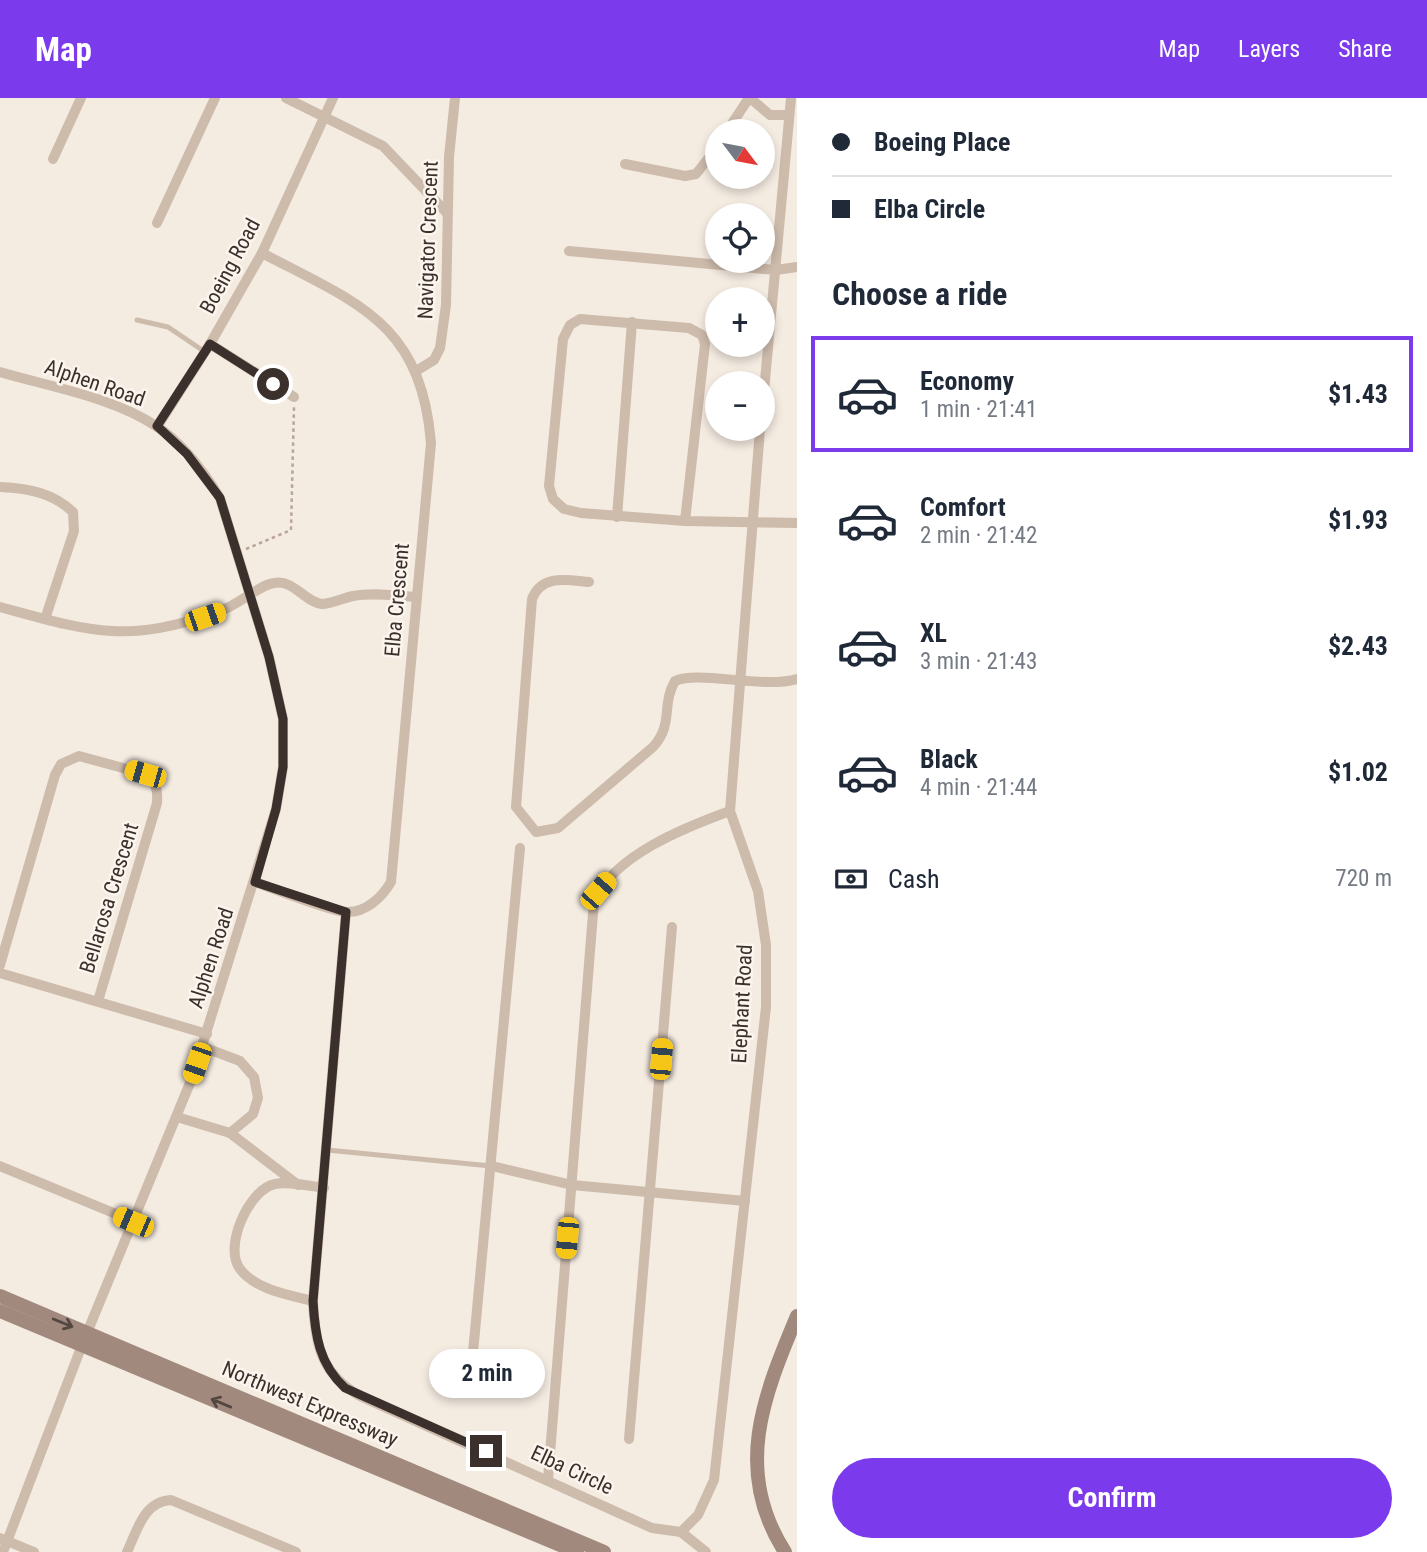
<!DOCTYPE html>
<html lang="en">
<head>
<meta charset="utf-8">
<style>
	:root { --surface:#fff; --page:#f2f2f3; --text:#1f2937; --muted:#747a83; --line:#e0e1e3; --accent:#7c3aed }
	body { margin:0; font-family:"Roboto Condensed",sans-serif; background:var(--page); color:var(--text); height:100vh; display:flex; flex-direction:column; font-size:26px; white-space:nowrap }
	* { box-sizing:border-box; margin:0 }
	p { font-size:23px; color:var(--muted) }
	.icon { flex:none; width:38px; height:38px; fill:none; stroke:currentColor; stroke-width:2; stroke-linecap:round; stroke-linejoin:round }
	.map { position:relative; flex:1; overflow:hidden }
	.details { display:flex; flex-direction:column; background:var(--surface); width:630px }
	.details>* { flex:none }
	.top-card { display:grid; align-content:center; height:154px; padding:0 35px; background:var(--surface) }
	.needle { width:46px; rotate:122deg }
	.tools { position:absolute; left:705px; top:21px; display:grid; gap:14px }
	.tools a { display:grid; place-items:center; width:70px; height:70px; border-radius:50%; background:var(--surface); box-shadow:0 4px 10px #0003; font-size:35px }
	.end { position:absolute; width:32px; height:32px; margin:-16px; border:9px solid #3b302b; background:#fff; box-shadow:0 0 0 4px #fff }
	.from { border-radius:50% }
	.bubble { position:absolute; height:49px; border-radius:24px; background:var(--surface); box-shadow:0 4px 10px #0003; font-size:23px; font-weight:700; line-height:49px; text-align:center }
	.car { position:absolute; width:21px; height:42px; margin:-21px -10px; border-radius:9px; box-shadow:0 0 5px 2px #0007; background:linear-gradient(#f5c518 24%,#345 0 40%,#f5c518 0 76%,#345 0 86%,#f5c518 0) }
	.top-card b { display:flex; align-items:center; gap:24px; height:66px; font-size:26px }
	.top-card b+b { border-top:2px solid var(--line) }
	.top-card i { width:18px; height:18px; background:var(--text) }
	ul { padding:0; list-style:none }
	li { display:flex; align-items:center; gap:21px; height:116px; margin:0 14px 10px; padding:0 21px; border:4px solid transparent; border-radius:0px }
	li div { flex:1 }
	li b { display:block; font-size:26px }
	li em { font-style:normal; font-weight:700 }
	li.active { border-color:var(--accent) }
	li>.icon { width:63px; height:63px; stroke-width:1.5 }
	h2 { padding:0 35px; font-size:32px; line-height:84px }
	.pay { display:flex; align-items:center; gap:18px; height:77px; padding:0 35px; font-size:26px }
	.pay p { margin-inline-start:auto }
	.primary-button { display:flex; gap:14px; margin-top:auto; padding:14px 35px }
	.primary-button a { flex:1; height:80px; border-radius:42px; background:var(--accent); color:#fff; font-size:28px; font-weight:700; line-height:80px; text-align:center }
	header { display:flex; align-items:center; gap:42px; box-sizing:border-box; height:98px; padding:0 35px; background:var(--accent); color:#fff }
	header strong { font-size:33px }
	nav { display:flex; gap:38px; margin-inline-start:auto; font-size:24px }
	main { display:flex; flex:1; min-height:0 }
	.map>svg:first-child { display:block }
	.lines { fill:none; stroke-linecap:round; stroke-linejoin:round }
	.path { stroke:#b9a596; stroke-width:2.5; stroke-dasharray:3.5 3.5; stroke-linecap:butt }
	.lane { stroke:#cdbbac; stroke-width:5 }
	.street { stroke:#cdbbac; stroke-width:10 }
	.secondary { stroke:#a18a7d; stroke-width:14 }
	.oneway { stroke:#544640 }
	.route { stroke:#3b302b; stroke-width:9 }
	.labels { text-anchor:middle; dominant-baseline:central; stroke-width:5; stroke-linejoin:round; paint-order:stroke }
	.street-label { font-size:21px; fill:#3b302b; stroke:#fbf5ee }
</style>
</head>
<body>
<header>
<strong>Map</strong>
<nav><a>Map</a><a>Layers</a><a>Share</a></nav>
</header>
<main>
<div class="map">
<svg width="797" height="1454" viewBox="0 0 797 1454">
	<rect width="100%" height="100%" fill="#f4ebe1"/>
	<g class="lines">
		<!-- path -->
		<polyline class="path" points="246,451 291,432 294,309"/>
		<!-- lane -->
		<g class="lane">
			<polyline points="137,222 168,229 205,254"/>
			<polyline points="327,1052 491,1068"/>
		</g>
		<!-- street -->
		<g class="street">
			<polyline points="286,0 383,48 447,115"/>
			<polyline points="750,0 770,17 789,17"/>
			<polyline points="727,33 749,0"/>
			<polyline points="53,61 81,0"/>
			<polyline points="625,66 685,78 696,76 718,48"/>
			<polyline points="157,125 215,0"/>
			<polyline points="569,153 776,172 797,169"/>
			<polyline points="210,246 294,299"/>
			<polyline points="416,273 434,262 440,250 446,207 449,59 455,0"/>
			<path d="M0,274C51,289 112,299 156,328C183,345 204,374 220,400L269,559L283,621V669L276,711L192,980L82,1247L3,1454"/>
			<polyline points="763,304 791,0"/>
			<polyline points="157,329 210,246 262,155 333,0"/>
			<path d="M0,389C28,390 53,395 73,414L74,433L45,521"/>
			<polyline points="617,419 632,224"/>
			<polyline points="685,423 705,246 702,237 689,230 580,221 570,227 563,241 549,388 553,401 564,411 581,415 685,423 797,425"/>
			<path d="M589,484C567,482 542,476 532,501L516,709L536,734L558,730L653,649C674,626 661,607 675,583C698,572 762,591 797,581"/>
			<path d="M0,509C91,534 126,546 218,514C237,508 259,487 274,485C294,481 304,504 322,506C332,506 343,500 353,498C374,494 396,498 417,499"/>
			<path d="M255,784C275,791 329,813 346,814C366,815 382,799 391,784L431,345C421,224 357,205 262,155"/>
			<path d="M346,814L313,1203C315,1247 321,1277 362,1299L652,1430L681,1434"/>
			<path d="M0,867L55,677L61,666L79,658L145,676C156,684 158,691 157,705L98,903"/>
			<polyline points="0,875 207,936"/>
			<polyline points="203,949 240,963 254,979 258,1000 253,1016 230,1035"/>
			<polyline points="177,1019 230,1035 298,1087"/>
			<polyline points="0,1068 133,1123"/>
			<polyline points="492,1068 572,1087 745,1103"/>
			<path d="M313,1203C289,1197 256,1192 240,1171C223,1149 249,1091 275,1086C290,1083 309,1088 324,1090"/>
			<polyline points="471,1276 520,750"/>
			<polyline points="629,1341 672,829"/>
			<path d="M548,1381L594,803C614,757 686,729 730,713"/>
			<polyline points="681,1434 698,1417 714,1382 766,909 766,847 758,793 730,713 760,331"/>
			<polyline points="681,1434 706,1454"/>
			<polyline points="0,1440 34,1454"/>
			<path d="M127,1454C137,1433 144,1403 171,1402L296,1454"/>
		</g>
		<!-- secondary -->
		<g class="secondary">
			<polyline points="0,1198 604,1454"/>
			<polyline points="0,1213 577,1454"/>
			<path d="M785,1454C733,1373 763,1299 797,1218"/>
		</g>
	</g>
	<!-- one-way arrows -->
	<defs><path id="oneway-shaft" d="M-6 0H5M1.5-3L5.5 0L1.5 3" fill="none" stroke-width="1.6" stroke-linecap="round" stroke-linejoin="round" transform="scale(1.75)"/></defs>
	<g class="oneway">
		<use href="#oneway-shaft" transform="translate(63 1225) rotate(22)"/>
		<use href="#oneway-shaft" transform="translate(221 1305) rotate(-157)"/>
	</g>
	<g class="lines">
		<!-- route -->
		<path class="route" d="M273,286L210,246L157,328L187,356L220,400L269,559L283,621V669L276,711L255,784L346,814L313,1203C315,1237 319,1266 345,1290L486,1353"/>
	</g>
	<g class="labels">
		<!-- street labels -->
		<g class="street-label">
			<text transform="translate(428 142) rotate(-88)">Navigator Crescent</text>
			<text transform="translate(230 168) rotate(-62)">Boeing Road</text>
			<text transform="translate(95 285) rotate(19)">Alphen Road</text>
			<text transform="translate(397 502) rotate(-85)">Elba Crescent</text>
			<text transform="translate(109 800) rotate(-73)">Bellarosa Crescent</text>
			<text transform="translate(211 860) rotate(-72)">Alphen Road</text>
			<text transform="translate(742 906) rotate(-87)">Elephant Road</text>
			<text transform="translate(310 1306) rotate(23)">Northwest Expressway</text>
			<text transform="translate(572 1372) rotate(25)">Elba Circle</text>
		</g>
	</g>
</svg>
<div class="tools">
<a><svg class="needle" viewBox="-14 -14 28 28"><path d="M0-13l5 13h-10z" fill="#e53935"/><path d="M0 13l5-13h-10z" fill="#747a83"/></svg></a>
<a><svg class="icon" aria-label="locate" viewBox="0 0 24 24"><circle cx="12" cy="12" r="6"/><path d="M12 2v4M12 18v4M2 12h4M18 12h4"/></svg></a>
<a>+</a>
<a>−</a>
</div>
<i class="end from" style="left:273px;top:286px"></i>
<i class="end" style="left:486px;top:1353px"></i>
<div class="bubble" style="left:429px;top:1251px;width:116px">2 min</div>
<i class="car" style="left:205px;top:519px;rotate:71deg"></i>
<i class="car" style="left:145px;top:676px;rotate:286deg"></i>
<i class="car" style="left:598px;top:793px;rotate:41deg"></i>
<i class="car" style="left:661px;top:961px;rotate:5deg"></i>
<i class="car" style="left:197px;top:965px;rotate:199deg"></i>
<i class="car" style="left:133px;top:1124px;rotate:293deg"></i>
<i class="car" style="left:567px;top:1140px;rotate:185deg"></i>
</div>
<section class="details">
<div class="top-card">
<b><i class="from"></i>Boeing Place</b>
<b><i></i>Elba Circle</b>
</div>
<h2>Choose a ride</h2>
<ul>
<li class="active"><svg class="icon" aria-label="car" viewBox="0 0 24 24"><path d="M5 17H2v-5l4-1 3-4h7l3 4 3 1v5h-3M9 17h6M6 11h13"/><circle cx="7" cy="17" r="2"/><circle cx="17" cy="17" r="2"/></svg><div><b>Economy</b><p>1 min · 21:41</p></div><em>$1.43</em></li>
<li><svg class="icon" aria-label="car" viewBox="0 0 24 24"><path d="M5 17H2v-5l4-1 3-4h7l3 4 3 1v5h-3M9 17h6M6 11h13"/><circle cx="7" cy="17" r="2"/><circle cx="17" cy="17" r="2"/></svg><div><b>Comfort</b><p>2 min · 21:42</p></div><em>$1.93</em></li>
<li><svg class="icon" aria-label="car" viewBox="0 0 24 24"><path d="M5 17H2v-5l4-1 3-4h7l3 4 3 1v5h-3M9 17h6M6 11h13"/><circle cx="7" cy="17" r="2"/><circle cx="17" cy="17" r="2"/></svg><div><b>XL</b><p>3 min · 21:43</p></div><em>$2.43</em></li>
<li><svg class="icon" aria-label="car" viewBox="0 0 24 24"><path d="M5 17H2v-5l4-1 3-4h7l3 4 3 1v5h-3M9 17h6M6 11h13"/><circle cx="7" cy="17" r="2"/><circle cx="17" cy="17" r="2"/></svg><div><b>Black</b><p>4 min · 21:44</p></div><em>$1.02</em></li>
</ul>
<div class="pay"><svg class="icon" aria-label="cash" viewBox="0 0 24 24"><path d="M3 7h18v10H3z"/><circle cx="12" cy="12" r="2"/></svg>Cash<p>720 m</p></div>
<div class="primary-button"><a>Confirm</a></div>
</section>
</main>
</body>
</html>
